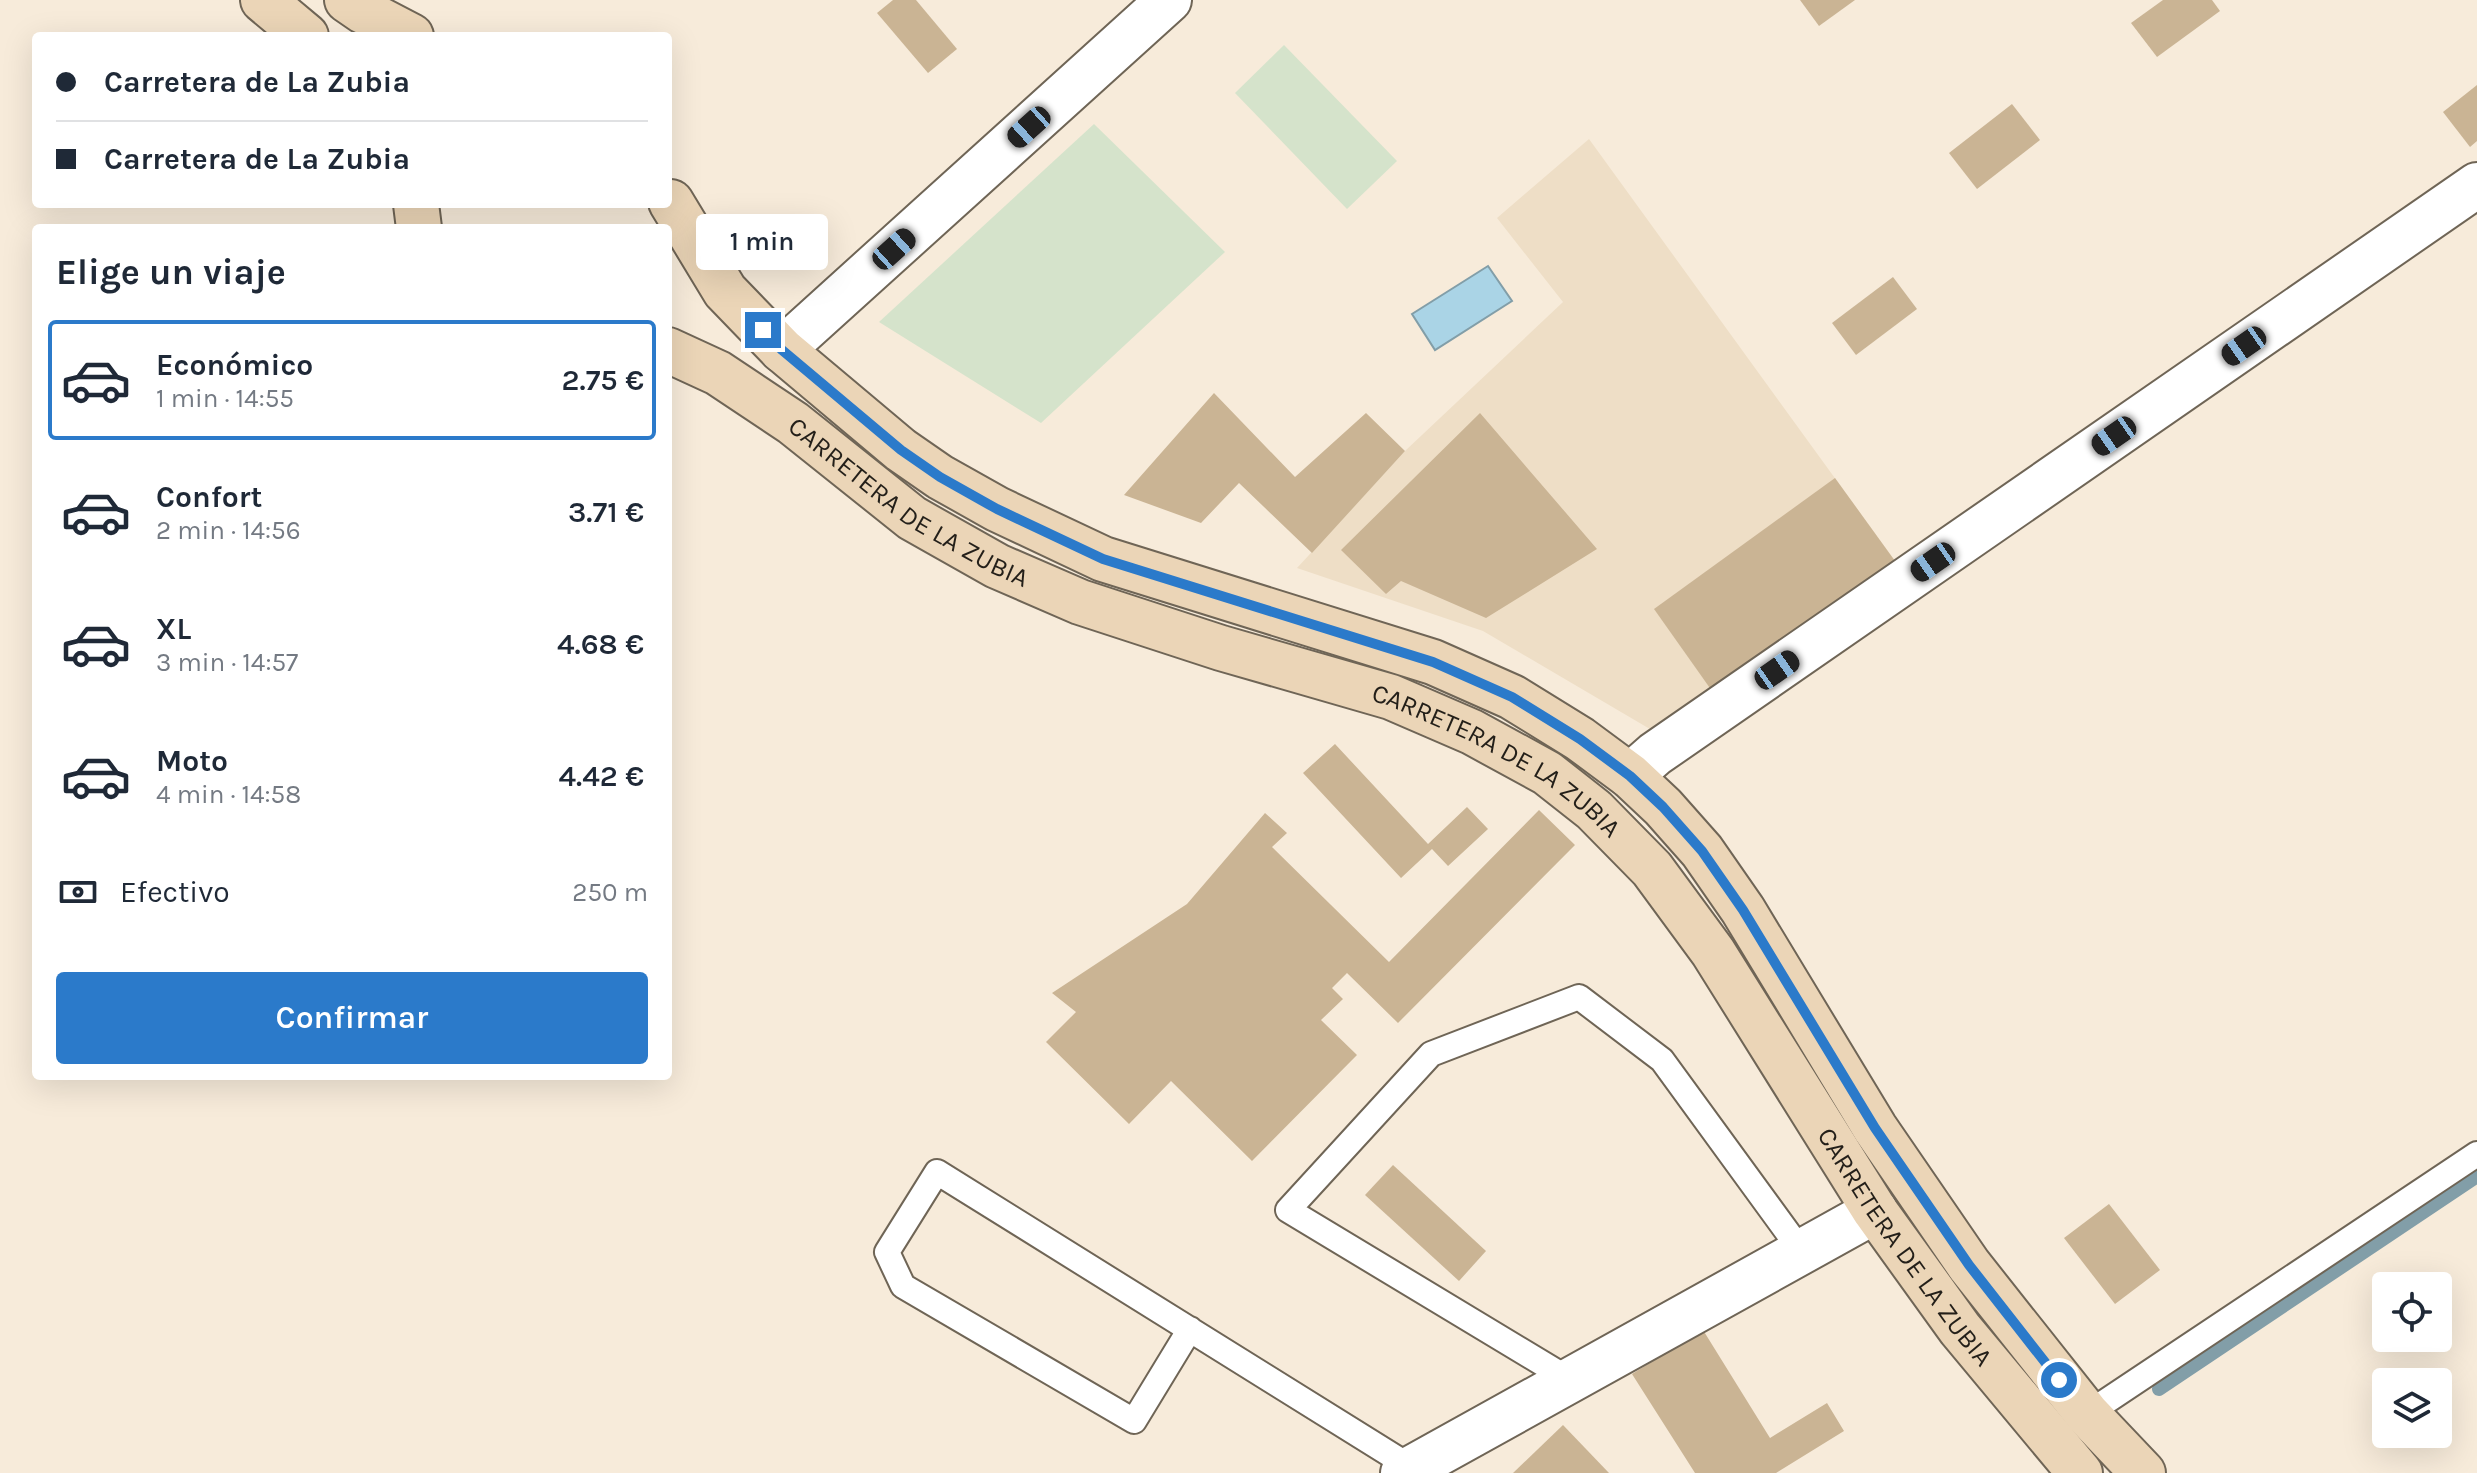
<!DOCTYPE html>
<html lang="es">
<head>
<meta charset="utf-8">
<style>
	:root { --surface:#fff; --page:#f6f6f7; --text:#1f2937; --muted:#747a83; --line:#e0e1e3; --accent:#2b7aca }
	body { margin:0; font-family:Karla,sans-serif; background:var(--page); color:var(--text); height:100vh; display:flex; flex-direction:column; font-size:30px; white-space:nowrap }
	* { box-sizing:border-box; margin:0 }
	p { font-size:26px; color:var(--muted) }
	.icon { flex:none; width:44px; height:44px; fill:none; stroke:currentColor; stroke-width:2; stroke-linecap:round; stroke-linejoin:round }
	.map { position:relative; flex:1; overflow:hidden }
	.sheet { position:absolute; left:32px; top:224px; width:640px; height:856px; display:flex; flex-direction:column; background:var(--surface); border-radius:8px; box-shadow:0 8px 32px #0002 }
	.sheet>* { flex:none }
	.top-card { position:absolute; left:32px; top:32px; width:640px; height:176px; border-radius:8px; box-shadow:0 8px 32px #0002; display:grid; align-content:center; height:176px; padding:0 24px; background:var(--surface) }
	.buttons { position:absolute; left:2372px; top:1272px; display:grid; gap:16px }
	.buttons a { display:grid; place-items:center; width:80px; height:80px; border-radius:8px; background:var(--surface); box-shadow:0 8px 32px #0002; font-size:40px }
	.end { position:absolute; width:36px; height:36px; margin:-18px; border:10px solid #2b7aca; background:#fff; box-shadow:0 0 0 4px #fff }
	.from { border-radius:50% }
	.bubble { position:absolute; height:56px; border-radius:8px; background:var(--surface); box-shadow:0 8px 32px #0002; font-size:26px; font-weight:600; line-height:56px; text-align:center }
	.car { position:absolute; width:24px; height:48px; margin:-24px -12px; border-radius:10px; box-shadow:0 0 6px 2px #0007; background:linear-gradient(#222 24%,#8ab4d8 0 40%,#222 0 76%,#8ab4d8 0 86%,#222 0) }
	.top-card b { display:flex; align-items:center; gap:28px; height:76px; font-size:30px }
	.top-card b+b { border-top:2px solid var(--line) }
	.top-card i { width:20px; height:20px; background:var(--text) }
	ul { padding:0; list-style:none }
	li { display:flex; align-items:center; gap:24px; height:120px; margin:0 16px 12px; padding:0 8px; border:4px solid transparent; border-radius:8px }
	li div { flex:1 }
	li b { display:block; font-size:30px }
	li em { font-style:normal; font-weight:600 }
	li.active { border-color:var(--accent) }
	li>.icon { width:72px; height:72px; stroke-width:1.5 }
	h2 { padding:0 24px; font-size:36px; line-height:96px }
	.pay { display:flex; align-items:center; gap:20px; height:88px; padding:0 24px; font-size:30px }
	.pay p { margin-inline-start:auto }
	.cta { display:flex; gap:16px; margin-top:auto; padding:16px 24px }
	.cta a { flex:1; height:92px; border-radius:8px; background:var(--accent); color:#fff; font-size:32px; font-weight:600; line-height:92px; text-align:center }
	.map>svg:first-child { display:block }
	.built { fill:#eedec6 }
	.green { fill:#d5e3cb }
	.water { fill:#aad4e6; stroke:#829ea8; stroke-width:2 }
	.lines { fill:none; stroke-linecap:round; stroke-linejoin:round }
	.stream { stroke:#829ea8; stroke-width:14 }
	.building { fill:#cab494 }
	.lane-casing { stroke:#6f6556; stroke-width:28 }
	.street-casing { stroke:#6f6556; stroke-width:48 }
	.secondary-casing { stroke:#6f6556; stroke-width:48 }
	.lane { stroke:#fff; stroke-width:24 }
	.street { stroke:#fff; stroke-width:44 }
	.secondary { stroke:#ebd5b7; stroke-width:44 }
	.route { stroke:#2b7aca; stroke-width:10 }
	.labels { text-anchor:middle; dominant-baseline:central; stroke-width:7; stroke-linejoin:round; paint-order:stroke }
	.street-label { font-size:26px; fill:#231f19; stroke:#fef9f2 }
</style>
</head>
<body>
<div class="map">
<svg width="2477" height="1473" viewBox="0 0 2477 1473">
	<rect width="100%" height="100%" fill="#f7ebda"/>
	<!-- built -->
	<polygon class="built" points="1589,139 1895,561 1655,732 1483,631 1297,568 1405,451 1563,302 1497,218"/>
	<!-- green -->
	<g class="green">
		<polygon points="1284,45 1397,161 1347,209 1235,93"/>
		<polygon points="1094,124 1225,252 1041,423 879,322"/>
	</g>
	<!-- water -->
	<polygon class="water" points="1488,266 1512,301 1435,350 1412,314"/>
	<g class="lines">
		<!-- stream -->
		<polyline class="stream" points="2159,1389 2477,1176"/>
	</g>
	<!-- building -->
	<g class="building">
		<polygon points="893,0 916,0 957,49 928,73 877,13"/>
		<polygon points="1800,0 1855,0 1819,26"/>
		<polygon points="2163,0 2212,0 2220,11 2157,57 2131,23"/>
		<polygon points="2477,85 2477,141 2470,147 2443,112"/>
		<polygon points="2012,104 2040,140 1977,189 1949,153"/>
		<polygon points="1893,277 1917,309 1856,355 1832,323"/>
		<polygon points="1214,393 1295,477 1366,413 1405,451 1312,553 1239,483 1201,523 1124,495"/>
		<polygon points="1480,413 1597,549 1486,618 1401,581 1386,594 1341,550"/>
		<polygon points="1835,478 1895,561 1712,691 1654,609"/>
		<polygon points="1335,744 1428,844 1467,807 1488,829 1448,866 1432,849 1401,878 1303,773"/>
		<polygon points="1539,810 1575,845 1398,1023 1347,973 1332,988 1343,999 1321,1020 1357,1055 1252,1161 1171,1081 1129,1124 1046,1042 1076,1012 1052,993 1187,904 1265,813 1287,833 1272,847 1389,962"/>
		<polygon points="1393,1165 1486,1251 1459,1281 1365,1195"/>
		<polygon points="2109,1204 2160,1270 2115,1304 2064,1238"/>
		<polygon points="1703,1330 1770,1438 1827,1403 1844,1431 1776,1473 1695,1473 1632,1374"/>
		<polygon points="1563,1425 1609,1473 1513,1473"/>
	</g>
	<g class="lines">
		<!-- lane casing -->
		<g class="lane-casing">
			<g id="lane">
				<polyline points="1190,1329 1134,1421 903,1286 887,1252 937,1172 1412,1468"/>
				<polyline points="1570,1380 1288,1210 1431,1054 1579,997 1662,1060 1802,1252"/>
				<polyline points="2087,1414 2477,1154"/>
			</g>
		</g>
		<!-- street casing -->
		<g class="street-casing">
			<g id="street">
				<polyline points="782,350 1169,0"/>
				<polyline points="1630,776 1655,754 2477,185"/>
				<polyline points="1403,1473 1875,1211"/>
			</g>
		</g>
		<!-- secondary casing -->
		<g class="secondary-casing">
			<g id="secondary">
				<polyline points="263,0 306,36"/>
				<polyline points="347,0 363,11 411,36"/>
				<polyline points="671,202 725,291 782,350 901,450 940,477 997,509 1103,559 1433,662 1512,697 1580,739 1630,776 1663,807 1702,851 1743,910 1875,1128 1969,1265 2087,1414 2143,1473"/>
				<polyline points="416,204 419,228"/>
				<path id="s1" d="M668,350L718,373L793,423L912,518L997,566L1080,602L1221,648L1391,697L1472,732L1547,773L1594,810L1652,869L1713,952L1875,1211L1960,1329L2080,1473"/>
			</g>
		</g>
		<!-- lane -->
		<use href="#lane" class="lane"/>
		<!-- street -->
		<use href="#street" class="street"/>
		<!-- secondary -->
		<use href="#secondary" class="secondary"/>
	</g>
	<g class="lines">
		<!-- route -->
		<polyline class="route" points="763,330 782,350 901,450 940,477 997,509 1103,559 1433,662 1512,697 1580,739 1630,776 1663,807 1702,851 1743,910 1875,1128 1969,1265 2059,1380"/>
	</g>
	<g class="labels">
		<!-- street labels -->
		<g class="street-label">
			<text stroke="none"><textPath href="#s1" startOffset="286">CARRETERA DE LA ZUBIA</textPath></text>
			<text stroke="none"><textPath href="#s1" startOffset="934">CARRETERA DE LA ZUBIA</textPath></text>
			<text stroke="none"><textPath href="#s1" startOffset="1582">CARRETERA DE LA ZUBIA</textPath></text>
		</g>
	</g>
</svg>
<div class="buttons">
<a><svg class="icon" aria-label="locate" viewBox="0 0 24 24"><circle cx="12" cy="12" r="6"/><path d="M12 2v4M12 18v4M2 12h4M18 12h4"/></svg></a>
<a><svg class="icon" aria-label="layers" viewBox="0 0 24 24"><path d="M12 4l9 5-9 5-9-5zM3 14l9 5 9-5"/></svg></a>
</div>
<i class="end from" style="left:2059px;top:1380px"></i>
<i class="end" style="left:763px;top:330px"></i>
<div class="bubble" style="left:696px;top:214px;width:132px">1 min</div>
<i class="car" style="left:1029px;top:127px;rotate:228deg"></i>
<i class="car" style="left:894px;top:249px;rotate:48deg"></i>
<i class="car" style="left:2244px;top:346px;rotate:235deg"></i>
<i class="car" style="left:2114px;top:436px;rotate:235deg"></i>
<i class="car" style="left:1933px;top:562px;rotate:235deg"></i>
<i class="car" style="left:1777px;top:670px;rotate:55deg"></i>
<div class="top-card">
<b><i class="from"></i>Carretera de La Zubia</b>
<b><i></i>Carretera de La Zubia</b>
</div>
<section class="sheet">
<h2>Elige un viaje</h2>
<ul>
<li class="active"><svg class="icon" aria-label="car" viewBox="0 0 24 24"><path d="M5 17H2v-5l4-1 3-4h7l3 4 3 1v5h-3M9 17h6M6 11h13"/><circle cx="7" cy="17" r="2"/><circle cx="17" cy="17" r="2"/></svg><div><b>Económico</b><p>1 min · 14:55</p></div><em>2.75 €</em></li>
<li><svg class="icon" aria-label="car" viewBox="0 0 24 24"><path d="M5 17H2v-5l4-1 3-4h7l3 4 3 1v5h-3M9 17h6M6 11h13"/><circle cx="7" cy="17" r="2"/><circle cx="17" cy="17" r="2"/></svg><div><b>Confort</b><p>2 min · 14:56</p></div><em>3.71 €</em></li>
<li><svg class="icon" aria-label="car" viewBox="0 0 24 24"><path d="M5 17H2v-5l4-1 3-4h7l3 4 3 1v5h-3M9 17h6M6 11h13"/><circle cx="7" cy="17" r="2"/><circle cx="17" cy="17" r="2"/></svg><div><b>XL</b><p>3 min · 14:57</p></div><em>4.68 €</em></li>
<li><svg class="icon" aria-label="car" viewBox="0 0 24 24"><path d="M5 17H2v-5l4-1 3-4h7l3 4 3 1v5h-3M9 17h6M6 11h13"/><circle cx="7" cy="17" r="2"/><circle cx="17" cy="17" r="2"/></svg><div><b>Moto</b><p>4 min · 14:58</p></div><em>4.42 €</em></li>
</ul>
<div class="pay"><svg class="icon" aria-label="cash" viewBox="0 0 24 24"><path d="M3 7h18v10H3z"/><circle cx="12" cy="12" r="2"/></svg>Efectivo<p>250 m</p></div>
<div class="cta"><a>Confirmar</a></div>
</section>
</div>
</body>
</html>
